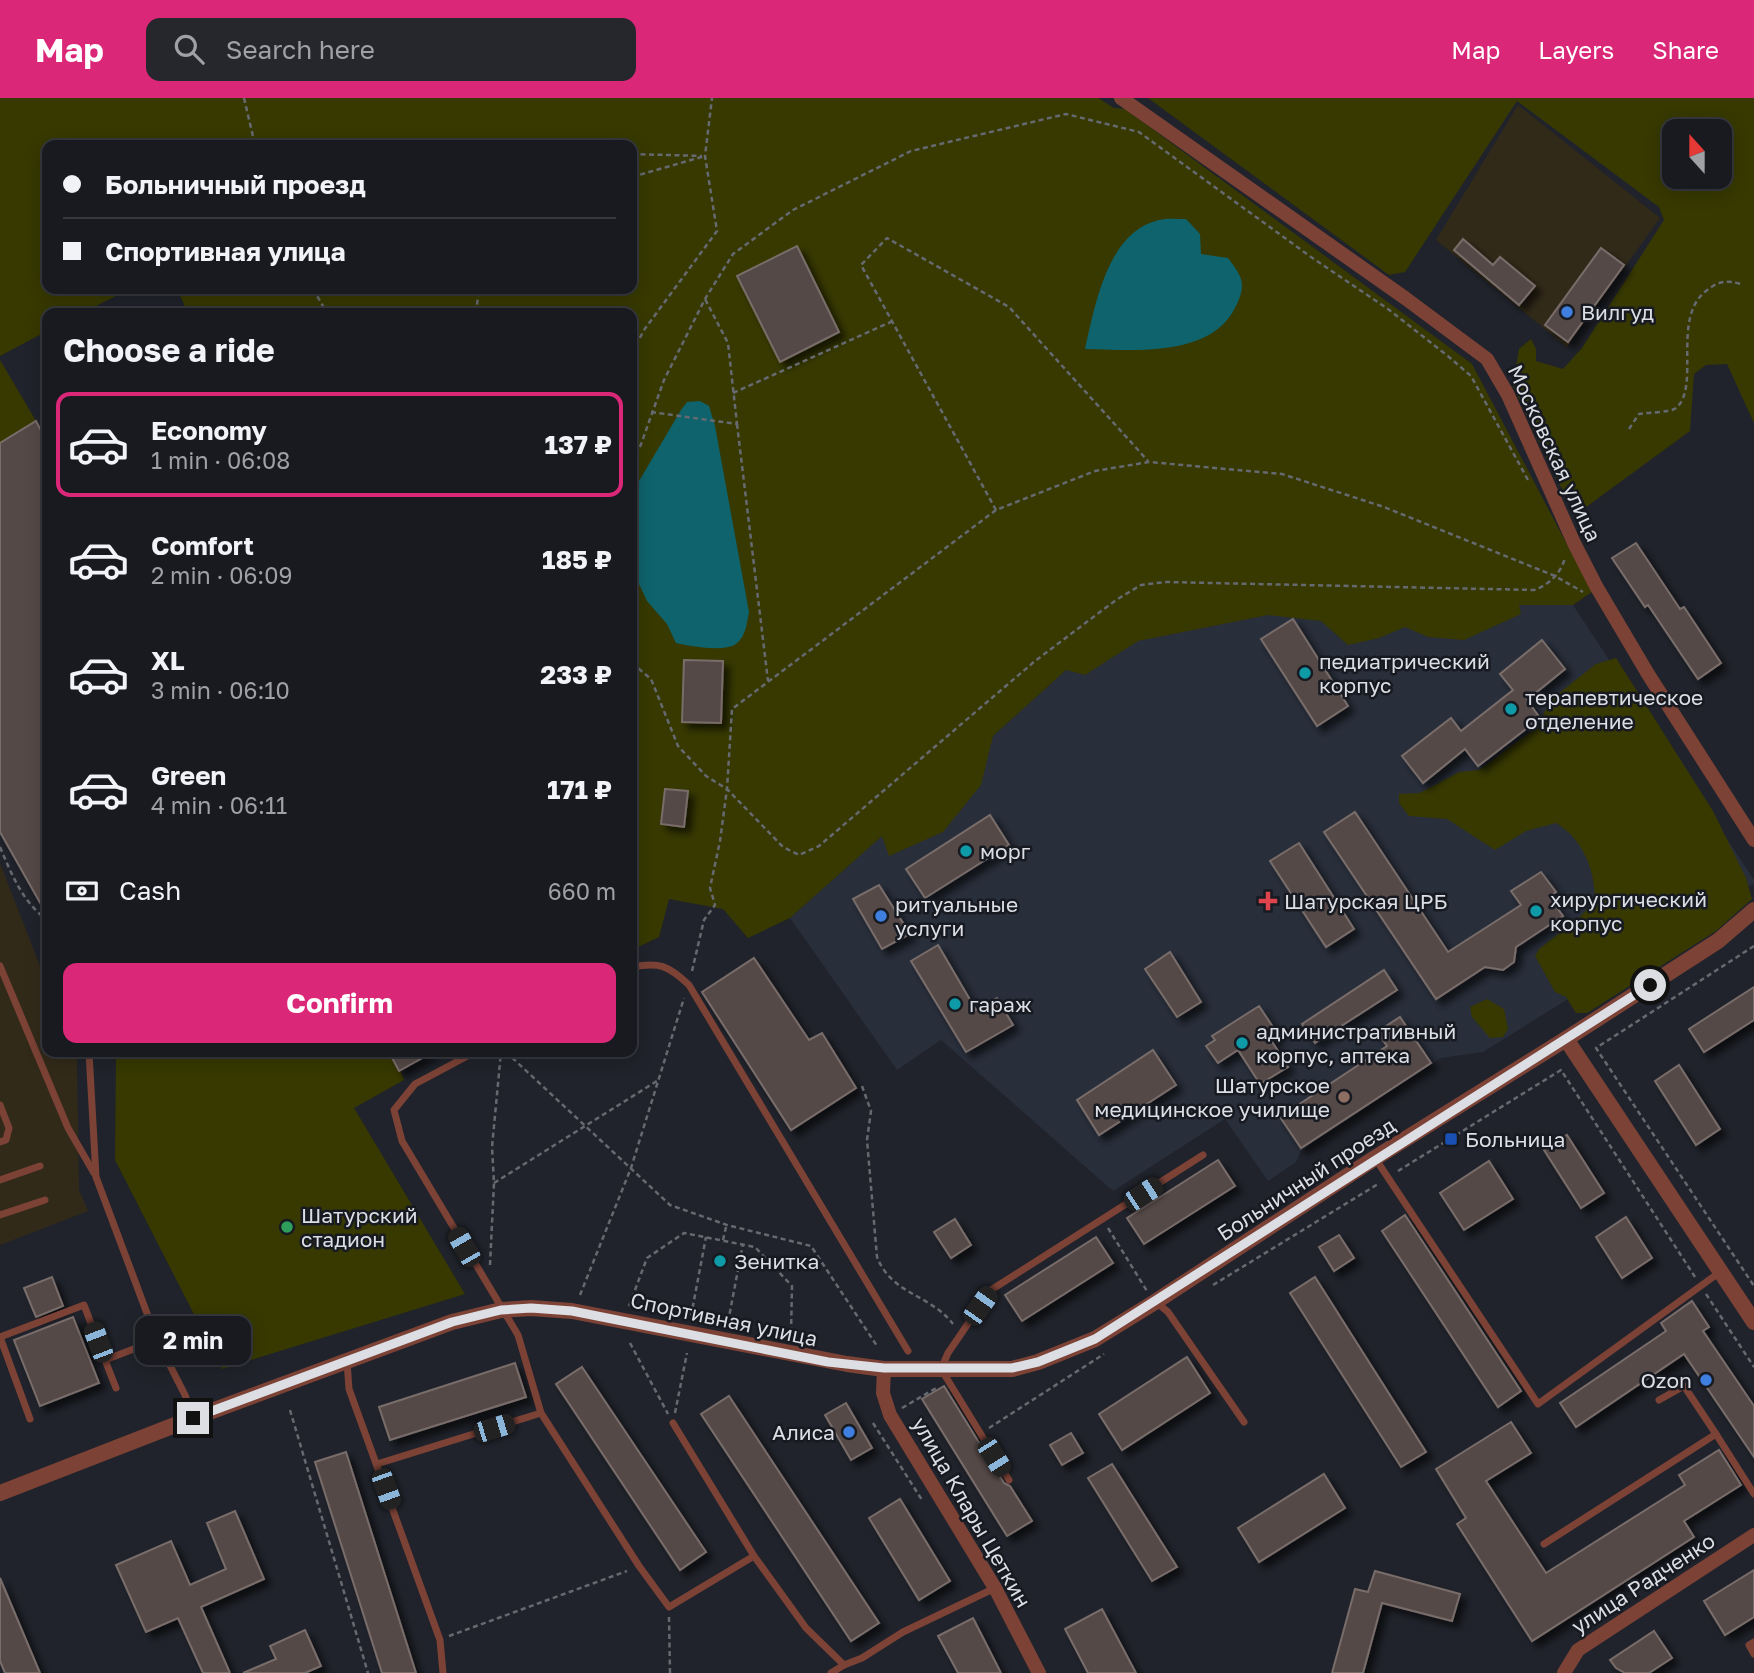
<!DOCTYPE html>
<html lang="en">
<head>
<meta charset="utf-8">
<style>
	:root { --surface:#181a20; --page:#25272d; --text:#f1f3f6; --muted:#9fa1a5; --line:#36383e; --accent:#db2777 }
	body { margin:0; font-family:"Golos Text",sans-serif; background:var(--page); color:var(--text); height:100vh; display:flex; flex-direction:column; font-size:26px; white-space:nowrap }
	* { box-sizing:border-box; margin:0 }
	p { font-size:23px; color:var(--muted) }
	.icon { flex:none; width:38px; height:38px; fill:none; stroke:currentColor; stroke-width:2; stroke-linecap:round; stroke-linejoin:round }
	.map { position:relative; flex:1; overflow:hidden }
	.drawer { position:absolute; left:42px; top:210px; width:595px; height:749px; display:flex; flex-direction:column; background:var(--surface); border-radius:14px; box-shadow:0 4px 18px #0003,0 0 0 2px var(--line) }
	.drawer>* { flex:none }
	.banner { position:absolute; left:42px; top:42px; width:595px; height:154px; border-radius:14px; box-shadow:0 4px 18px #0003,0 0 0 2px var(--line); display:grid; align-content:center; height:154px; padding:0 21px; background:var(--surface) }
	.needle { width:46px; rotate:339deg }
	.controls { position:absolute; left:1662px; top:21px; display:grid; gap:14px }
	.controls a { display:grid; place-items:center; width:70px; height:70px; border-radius:14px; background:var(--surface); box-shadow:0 4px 18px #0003,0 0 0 2px var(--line); font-size:35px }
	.end { position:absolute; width:32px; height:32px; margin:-16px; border:9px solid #dcdee4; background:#111; box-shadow:0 0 0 4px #111 }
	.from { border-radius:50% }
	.bubble { position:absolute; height:49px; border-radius:14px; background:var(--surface); box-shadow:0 4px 18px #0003,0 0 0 2px var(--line); font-size:23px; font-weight:700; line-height:49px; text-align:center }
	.car { position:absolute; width:21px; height:42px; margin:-21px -10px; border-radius:9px; box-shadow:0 0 5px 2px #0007; background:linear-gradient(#222 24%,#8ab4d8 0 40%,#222 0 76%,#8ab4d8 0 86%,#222 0) }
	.banner b { display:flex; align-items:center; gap:24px; height:66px; font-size:26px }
	.banner b+b { border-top:2px solid var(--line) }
	.banner i { width:18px; height:18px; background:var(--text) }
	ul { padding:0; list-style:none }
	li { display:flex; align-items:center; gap:21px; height:105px; margin:0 14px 10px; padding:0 7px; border:4px solid transparent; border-radius:14px }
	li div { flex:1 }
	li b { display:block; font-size:26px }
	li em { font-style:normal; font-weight:700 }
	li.active { border-color:var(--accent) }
	li>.icon { width:63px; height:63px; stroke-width:1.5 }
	h2 { padding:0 21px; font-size:32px; line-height:84px }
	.pay { display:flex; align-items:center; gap:18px; height:77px; padding:0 21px; font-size:26px }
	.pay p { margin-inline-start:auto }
	.cta { display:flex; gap:14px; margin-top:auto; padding:14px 21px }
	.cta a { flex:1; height:80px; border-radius:14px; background:var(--accent); color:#fff; font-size:28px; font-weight:700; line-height:80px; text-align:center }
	header { display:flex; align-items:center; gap:42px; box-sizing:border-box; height:98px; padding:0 35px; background:var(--accent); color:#fff }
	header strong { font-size:33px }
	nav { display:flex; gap:38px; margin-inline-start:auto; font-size:24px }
	.search { width:490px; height:63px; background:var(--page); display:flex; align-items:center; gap:18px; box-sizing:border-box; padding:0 24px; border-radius:14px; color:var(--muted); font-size:26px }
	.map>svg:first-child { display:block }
	.industrial { fill:#322a19 }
	.built { fill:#282e3a }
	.green { fill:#373901; fill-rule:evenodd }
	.water { fill:#0f636c }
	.building { fill:#544947; stroke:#796d6b; stroke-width:2; filter:url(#shadow) }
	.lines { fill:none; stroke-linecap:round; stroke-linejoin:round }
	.path { stroke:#666970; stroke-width:2.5; stroke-dasharray:5 3.5; stroke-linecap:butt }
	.service { stroke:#7c4236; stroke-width:7 }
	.minor { stroke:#7c4236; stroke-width:14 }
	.tertiary { stroke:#7c4236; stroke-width:16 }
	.route { stroke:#dcdee4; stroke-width:9 }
	.shop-dot { fill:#3f7fe0; stroke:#171a21; stroke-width:2.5 }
	.culture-dot { fill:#0f9aa8; stroke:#171a21; stroke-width:2.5 }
	.health-dot { fill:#e0444e; stroke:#171a21; stroke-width:2.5 }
	.education-dot { fill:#8d6e63; stroke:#171a21; stroke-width:2.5 }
	.transit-dot { fill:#1a4fb4; stroke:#171a21; stroke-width:2.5 }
	.leisure-dot { fill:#2e9e5b; stroke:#171a21; stroke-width:2.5 }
	.labels { text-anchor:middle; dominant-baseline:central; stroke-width:5; stroke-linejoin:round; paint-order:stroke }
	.poi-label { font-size:21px; fill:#dcdee4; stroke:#171a21; text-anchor:start }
	.street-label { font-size:21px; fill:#dcdee4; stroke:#171a21 }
</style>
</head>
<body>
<header>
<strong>Map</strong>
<div class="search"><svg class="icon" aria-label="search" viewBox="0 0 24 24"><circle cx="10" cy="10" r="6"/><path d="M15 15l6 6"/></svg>Search here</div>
<nav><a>Map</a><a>Layers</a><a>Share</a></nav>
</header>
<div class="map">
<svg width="1754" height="1575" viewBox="0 0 1754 1575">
	<defs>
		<filter id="shadow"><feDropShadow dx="6" dy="6" stdDeviation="3.5" flood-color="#0009"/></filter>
	</defs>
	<rect width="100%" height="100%" fill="#20232b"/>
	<!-- industrial -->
	<g class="industrial">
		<polygon points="1518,7 1660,120 1567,249 1436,142"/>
		<polygon points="0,765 47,886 47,954 74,954 77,962 79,1092 88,1113 0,1147"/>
	</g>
	<!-- built -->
	<polygon class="built" points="1143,503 1573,507 1754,782 1754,785 1483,954 1441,960 1301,1053 1296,1064 1268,1083 1225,1021 1113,1093 941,942 897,972 790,820"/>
	<!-- green -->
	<g class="green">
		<polygon points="0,0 1098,0 1114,10 1125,11 1472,266 1592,494 1573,507 1519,507 1521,516 1464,542 1428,539 1405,529 1379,540 1348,547 1321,523 1268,517 1138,543 1085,577 1066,572 993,638 981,687 943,734 889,758 882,738 790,820 748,840 723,811 669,801 659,839 632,852 632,215 188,215 177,191 632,191 632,47 47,47 47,191 130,191 82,215 47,215 47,233 0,258"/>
		<path d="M1148,0H1754V325L1727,266L1706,267L1694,276L1690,333L1582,412L1575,414L1556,380L1513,288L1519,251L1531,241L1536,251V263L1563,271L1582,250L1664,122L1659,109L1517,3L1405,174L1389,177ZM1675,33H1720V79H1675Z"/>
		<polygon points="0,262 36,323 0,345"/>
		<path d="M1616,560L1713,713L1746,780L1752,801L1716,833L1587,915H1576L1566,899L1555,894L1535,858L1539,851L1580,819L1595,802C1595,772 1583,741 1556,725L1526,733L1495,752L1447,721L1409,718L1399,705V696L1420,695L1459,674L1479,672L1536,630L1551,602L1573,584L1596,566Z"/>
		<polygon points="1487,901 1504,911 1508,931 1503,939 1490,940 1472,919 1470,909"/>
		<polygon points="116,954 433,954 400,972 404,982 354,1010 465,1196 222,1271 115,1062"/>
	</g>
	<!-- water -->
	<g class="water">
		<path d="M1186,121L1200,136L1201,156L1228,160C1242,179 1247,185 1236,208C1212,260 1133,252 1085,251C1095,208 1107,134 1159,122C1167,120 1177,121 1186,121Z"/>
		<path d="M700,303L709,308L715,328L749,514C747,524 746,538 737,545C727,555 689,548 676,545L667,526L647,503L632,471V395L681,312L687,304Z"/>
	</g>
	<!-- building -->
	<g class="building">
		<polygon points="1463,141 1493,167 1500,159 1535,188 1519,207 1454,152"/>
		<polygon points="797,148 839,234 780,264 737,178"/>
		<polygon points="1601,150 1624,167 1568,244 1545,227"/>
		<polygon points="36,323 47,344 47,817 0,734 0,345"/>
		<polygon points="1636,445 1680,511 1684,509 1721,565 1698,581 1648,507 1645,509 1612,460"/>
		<polygon points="1293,521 1348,608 1317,628 1261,541"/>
		<polygon points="1542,542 1565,571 1527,602 1540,620 1478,668 1465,651 1423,685 1402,658 1451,620 1461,633 1513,592 1500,576"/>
		<polygon points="684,562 723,563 721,625 682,624"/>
		<polygon points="665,691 688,693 684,729 661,726"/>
		<polygon points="1355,714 1448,854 1521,807 1511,793 1541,774 1556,794 1549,799 1563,818 1516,849 1514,864 1503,872 1485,869 1436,901 1324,734"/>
		<polygon points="990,717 1009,747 925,800 906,771"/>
		<polygon points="1299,745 1354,831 1326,849 1270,763"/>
		<polygon points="879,787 910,836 882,851 853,801"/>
		<polygon points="938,847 976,912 997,900 1013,927 966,954 911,863"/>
		<polygon points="1170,854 1201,904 1177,919 1145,871"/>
		<polygon points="754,860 809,942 822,935 856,990 791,1032 702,894"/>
		<polygon points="1384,872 1397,892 1315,945 1302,926"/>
		<polygon points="1754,889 1754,922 1704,954 1689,931"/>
		<polygon points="1259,908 1279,938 1271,942 1288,969 1260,986 1238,952 1218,965 1206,948 1215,942 1212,938"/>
		<polygon points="1400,919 1431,965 1301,1050 1280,1019 1387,948 1377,934"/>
		<polygon points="1153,952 1176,987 1099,1037 1077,1002"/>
		<polygon points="389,954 433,954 399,973"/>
		<polygon points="1679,967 1720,1031 1696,1047 1655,983"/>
		<polygon points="1567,1037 1604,1095 1581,1110 1544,1052"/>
		<polygon points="1218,1062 1235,1088 1144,1146 1127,1120"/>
		<polygon points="1489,1063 1513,1101 1464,1132 1440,1095"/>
		<polygon points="1405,1117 1521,1293 1498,1309 1382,1133"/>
		<polygon points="1626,1119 1652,1160 1622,1180 1596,1139"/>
		<polygon points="955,1121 971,1147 951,1160 934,1134"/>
		<polygon points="1339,1137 1354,1160 1334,1173 1319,1149"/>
		<polygon points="1096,1139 1113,1165 1022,1223 1005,1197"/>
		<polygon points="52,1179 63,1208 36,1219 24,1190"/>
		<polygon points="1315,1179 1426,1354 1401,1369 1290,1195"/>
		<polygon points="1692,1203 1709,1229 1703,1233 1754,1308 1754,1359 1684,1256 1576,1329 1560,1305 1666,1233 1661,1225"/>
		<polygon points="73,1219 99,1285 40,1308 14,1242"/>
		<polygon points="1187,1259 1210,1295 1122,1352 1099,1316"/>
		<polygon points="515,1265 526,1299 390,1342 379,1309"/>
		<polygon points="582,1269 706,1454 680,1472 556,1286"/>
		<polygon points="944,1288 1004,1385 1010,1388 1032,1423 1007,1438 922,1301"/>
		<polygon points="729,1298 879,1525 851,1543 701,1316"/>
		<polygon points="846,1305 872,1350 851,1362 825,1317"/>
		<polygon points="1511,1324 1531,1355 1486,1383 1546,1475 1685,1387 1679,1377 1719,1352 1741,1387 1684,1423 1694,1439 1532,1543 1457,1426 1466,1420 1436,1371"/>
		<polygon points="1071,1335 1083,1355 1062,1367 1050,1347"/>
		<polygon points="346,1354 416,1575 382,1575 315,1364"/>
		<polygon points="1112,1366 1177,1469 1152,1483 1088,1380"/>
		<polygon points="1324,1376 1345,1410 1259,1464 1238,1430"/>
		<polygon points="900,1401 950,1483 919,1502 869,1420"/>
		<polygon points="235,1413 264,1481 201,1509 230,1575 203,1575 178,1520 146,1534 116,1467 171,1443 190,1487 226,1471 207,1425"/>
		<polygon points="1754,1472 1754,1519 1725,1537 1704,1503"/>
		<polygon points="1375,1473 1460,1496 1452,1523 1382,1505 1363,1575 1332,1575 1355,1491 1368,1494"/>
		<polygon points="0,1480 40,1575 5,1575 0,1563"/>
		<polygon points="1102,1511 1136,1575 1088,1575 1065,1531"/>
		<polygon points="973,1520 1001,1575 958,1575 938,1538"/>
		<polygon points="305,1532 321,1568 305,1575 243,1575 276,1561 270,1548"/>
		<polygon points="1654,1533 1672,1560 1649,1575 1625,1575 1616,1570 1610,1562"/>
	</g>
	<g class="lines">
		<!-- path -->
		<g class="path">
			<polyline points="244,0 255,47"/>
			<polyline points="632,56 702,58"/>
			<polyline points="632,79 705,58"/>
			<polyline points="313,191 327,215"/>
			<polyline points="476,215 479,191"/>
			<polyline points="632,255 644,232 717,133 705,58 712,0"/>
			<polyline points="733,295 893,223"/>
			<polyline points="651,314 737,326 728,245 705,201"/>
			<polyline points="737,326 768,583"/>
			<path d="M1629,331L1639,316C1649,314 1669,315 1676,310C1701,289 1671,220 1706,193C1718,183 1726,182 1741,186"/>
			<polyline points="632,364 640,349 664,282 705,201 733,156 793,112 911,53 1066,16 1139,34 1311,159 1388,211 1449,259 1471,278 1528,382"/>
			<polyline points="996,412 861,167 887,140 1009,209 1148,363"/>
			<path d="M632,565L651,581L678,648L706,678L727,691L783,749L799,757L819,748L1035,563L1116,502L1141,487L1165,484L1534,492C1549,487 1561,475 1565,460"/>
			<path d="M0,749C12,777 22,803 47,822"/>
			<polyline points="1754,848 1596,950 1754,1188"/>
			<polyline points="692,873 704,822 715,807 710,790 720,743 727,691 732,611 996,412 1095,373 1149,364 1282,376 1384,409 1555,478 1583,494"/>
			<polyline points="506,954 670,1107 727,1127 811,1148 877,1248"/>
			<path d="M862,988L871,1013L867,1042L877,1159C892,1197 930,1196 953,1226"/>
			<polyline points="1398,1073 1561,972 1695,1179"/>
			<polyline points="494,1085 657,983"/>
			<polyline points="1108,1130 1147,1193"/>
			<polyline points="723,1142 726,1129"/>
			<polyline points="490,1167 494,1085 492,1049 501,954"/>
			<polyline points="1213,1187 1378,1086"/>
			<polyline points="1706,1196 1754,1269"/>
			<polyline points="580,1197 631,1070 684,900"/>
			<polyline points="629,1208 647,1160 684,1135 755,1149 792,1188 791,1235"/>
			<polyline points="691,1218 706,1139"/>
			<polyline points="728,1224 743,1146"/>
			<polyline points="630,1245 668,1316"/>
			<polyline points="902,1310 938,1289"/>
			<polyline points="290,1312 368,1575"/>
			<polyline points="675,1315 687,1255"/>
			<polyline points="873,1325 922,1402"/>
			<polyline points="989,1330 1104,1256"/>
			<polyline points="669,1519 670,1575"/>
			<polyline points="449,1538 627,1473"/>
		</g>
		<!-- service -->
		<g class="service">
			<polyline points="0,868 68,1030 94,1075"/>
			<path d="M632,869C659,864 668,867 689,887L908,1253"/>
			<polyline points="89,954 96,1079 157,1242 185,1297 193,1319"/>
			<polyline points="0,1007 9,1030 6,1042 0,1044"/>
			<polyline points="1375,1060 1538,1306 1720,1174"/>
			<polyline points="0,1082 40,1068"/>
			<polyline points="0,1117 45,1102"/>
			<polyline points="1156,1204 1168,1214 1244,1324"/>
			<polyline points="105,1262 116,1290"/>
			<polyline points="347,1263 349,1291 440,1542 443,1575"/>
			<polyline points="1659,1302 1684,1288 1716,1336"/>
			<polyline points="541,1315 639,1468 669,1509 754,1458 806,1530 844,1567 862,1560 903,1534 995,1490"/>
			<polyline points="30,1321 0,1239 84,1207 105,1262 157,1242"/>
			<polyline points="673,1325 754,1458"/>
			<polyline points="377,1366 541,1315 518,1237 402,1043 394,1012 415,986 475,954"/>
			<polyline points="1009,1382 941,1271 948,1255 991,1192 1203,1057"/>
			<polyline points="1544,1446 1716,1336 1754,1396"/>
			<polyline points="1754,1544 1749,1547 1754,1556"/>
			<polyline points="831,1575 844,1567"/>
		</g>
		<!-- minor -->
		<g class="minor">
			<polyline points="1121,0 1405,200 1487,261 1508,297 1574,445 1596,488 1648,576 1754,742"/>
			<polyline points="884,1271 883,1295 890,1317 995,1490 1039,1575"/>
			<polyline points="1564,1575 1578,1552 1754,1437"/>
		</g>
		<!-- tertiary -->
		<g class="tertiary">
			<polyline points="1566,941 1754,1224"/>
			<polyline points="0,1395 193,1320 452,1224 501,1212 531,1210 572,1213 847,1266 884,1271 1012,1271 1038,1264 1095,1241 1155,1204 1375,1060 1566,941 1718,843 1754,812"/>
		</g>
	</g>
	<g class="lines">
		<!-- route -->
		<polyline class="route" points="193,1320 452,1224 501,1212 531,1210 572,1213 828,1264 884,1270 1012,1270 1038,1264 1095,1241 1650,887"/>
	</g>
	<!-- markers -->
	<g class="shop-dot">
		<circle cx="1567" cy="214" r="7"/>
		<circle cx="881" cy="818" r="7"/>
		<circle cx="1706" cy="1282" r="7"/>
		<circle cx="849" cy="1334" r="7"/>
	</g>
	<g class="culture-dot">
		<circle cx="1305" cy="575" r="7"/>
		<circle cx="1511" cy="611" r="7"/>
		<circle cx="966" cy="753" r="7"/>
		<circle cx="1536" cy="813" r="7"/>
		<circle cx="955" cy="906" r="7"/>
		<circle cx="1242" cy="945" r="7"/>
		<circle cx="720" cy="1163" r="7"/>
	</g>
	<path class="health-dot" d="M1264.5 792.5h7v7h7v7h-7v7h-7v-7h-7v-7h7z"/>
	<circle class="education-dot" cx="1344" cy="999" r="7"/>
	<rect class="transit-dot" x="1444" y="1034" width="14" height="14" rx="3.5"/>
	<circle class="leisure-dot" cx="287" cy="1129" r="7"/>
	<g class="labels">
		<!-- poi labels -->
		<g class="poi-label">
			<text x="1581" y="214">Вилгуд</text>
			<text x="1319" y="563">педиатрический<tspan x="1319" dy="24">корпус</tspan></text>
			<text x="1525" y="599">терапевтическое<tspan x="1525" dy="24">отделение</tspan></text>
			<text x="980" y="753">морг</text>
			<text x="1550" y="801">хирургический<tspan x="1550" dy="24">корпус</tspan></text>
			<text x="1284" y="803">Шатурская ЦРБ</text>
			<text x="895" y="806">ритуальные<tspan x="895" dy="24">услуги</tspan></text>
			<text x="969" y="906">гараж</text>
			<text x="1256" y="933">административный<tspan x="1256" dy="24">корпус, аптека</tspan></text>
			<text x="1330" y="987" text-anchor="end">Шатурское<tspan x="1330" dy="24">медицинское училище</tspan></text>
			<text x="1465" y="1041">Больница</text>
			<text x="301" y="1117">Шатурский<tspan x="301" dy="24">стадион</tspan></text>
			<text x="734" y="1163">Зенитка</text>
			<text x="1692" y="1282" text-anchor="end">Ozon</text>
			<text x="835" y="1334" text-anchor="end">Алиса</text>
		</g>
		<!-- street labels -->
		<g class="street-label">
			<text transform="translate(1555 355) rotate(65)">Московская улица</text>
			<text transform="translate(1306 1081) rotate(-33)">Больничный проезд</text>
			<text transform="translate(724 1221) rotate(12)">Спортивная улица</text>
			<text transform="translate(972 1414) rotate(60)">улица Клары Цеткин</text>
			<text transform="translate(1643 1485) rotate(-33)">улица Радченко</text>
		</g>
	</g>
</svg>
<div class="controls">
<a><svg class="needle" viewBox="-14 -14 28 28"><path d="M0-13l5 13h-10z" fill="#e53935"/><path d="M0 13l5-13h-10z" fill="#9fa1a5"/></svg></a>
</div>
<i class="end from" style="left:1650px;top:887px"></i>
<i class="end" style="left:193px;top:1320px"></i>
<div class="bubble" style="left:135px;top:1218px;width:116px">2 min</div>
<i class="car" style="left:1143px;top:1096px;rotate:57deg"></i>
<i class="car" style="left:464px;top:1149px;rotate:330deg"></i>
<i class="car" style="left:980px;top:1208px;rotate:35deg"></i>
<i class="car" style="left:98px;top:1244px;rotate:339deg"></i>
<i class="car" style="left:494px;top:1330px;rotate:73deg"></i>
<i class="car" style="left:994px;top:1359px;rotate:148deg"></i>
<i class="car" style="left:386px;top:1391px;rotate:160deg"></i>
<div class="banner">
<b><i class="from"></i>Больничный проезд</b>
<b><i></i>Спортивная улица</b>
</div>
<section class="drawer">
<h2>Choose a ride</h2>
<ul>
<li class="active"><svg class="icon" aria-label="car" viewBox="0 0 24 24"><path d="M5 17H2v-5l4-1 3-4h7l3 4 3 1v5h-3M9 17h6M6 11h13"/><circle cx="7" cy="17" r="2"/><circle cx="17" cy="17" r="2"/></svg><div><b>Economy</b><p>1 min · 06:08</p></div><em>137 ₽</em></li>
<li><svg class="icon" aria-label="car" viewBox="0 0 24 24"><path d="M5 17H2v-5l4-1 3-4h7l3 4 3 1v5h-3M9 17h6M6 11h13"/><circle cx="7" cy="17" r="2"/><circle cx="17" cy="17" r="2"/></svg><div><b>Comfort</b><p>2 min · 06:09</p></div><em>185 ₽</em></li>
<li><svg class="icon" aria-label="car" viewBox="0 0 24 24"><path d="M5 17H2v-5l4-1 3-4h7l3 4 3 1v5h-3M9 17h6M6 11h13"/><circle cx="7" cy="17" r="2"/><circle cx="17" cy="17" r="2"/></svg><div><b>XL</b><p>3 min · 06:10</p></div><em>233 ₽</em></li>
<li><svg class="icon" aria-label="car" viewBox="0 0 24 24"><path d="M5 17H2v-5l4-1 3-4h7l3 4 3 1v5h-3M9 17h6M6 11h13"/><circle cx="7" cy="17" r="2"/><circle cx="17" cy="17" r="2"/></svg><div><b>Green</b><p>4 min · 06:11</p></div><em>171 ₽</em></li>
</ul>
<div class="pay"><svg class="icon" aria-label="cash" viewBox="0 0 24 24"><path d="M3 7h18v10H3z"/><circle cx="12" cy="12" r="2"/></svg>Cash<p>660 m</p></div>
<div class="cta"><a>Confirm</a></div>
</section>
</div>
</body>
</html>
